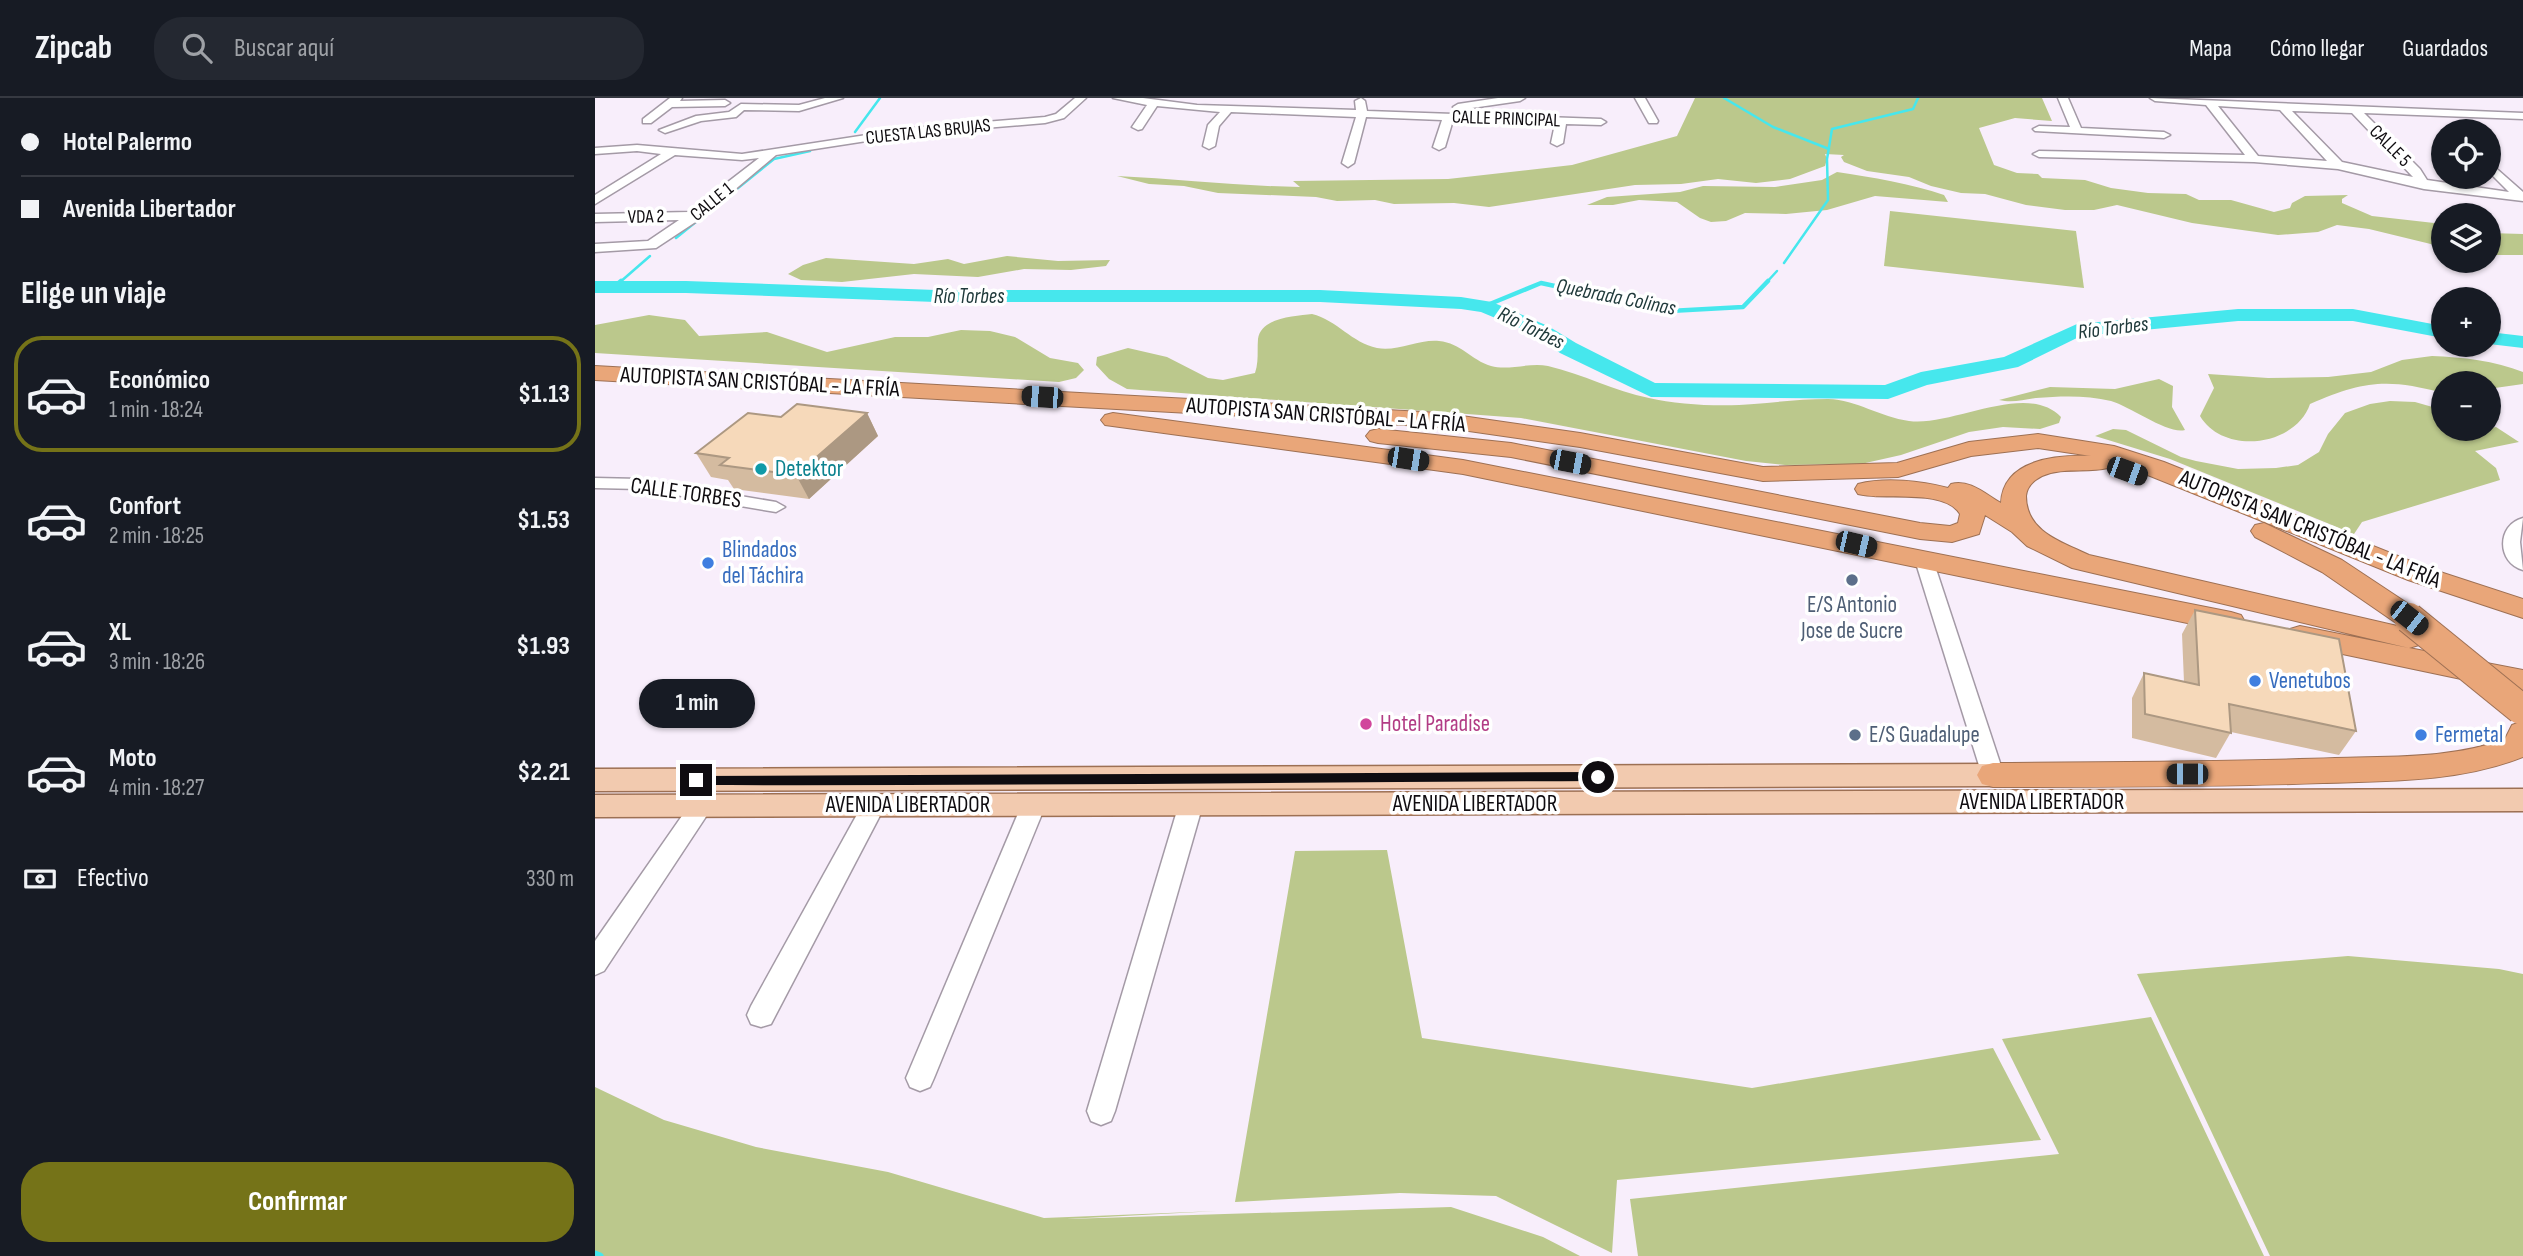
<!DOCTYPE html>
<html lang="es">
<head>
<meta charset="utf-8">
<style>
	:root { --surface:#171b24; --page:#242831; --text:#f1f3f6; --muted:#9ea1a6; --line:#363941; --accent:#757318 }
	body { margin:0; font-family:"Sofia Sans Condensed",sans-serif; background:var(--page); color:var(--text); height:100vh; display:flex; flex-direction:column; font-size:26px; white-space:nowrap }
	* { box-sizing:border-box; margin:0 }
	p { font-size:23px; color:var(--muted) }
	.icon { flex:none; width:38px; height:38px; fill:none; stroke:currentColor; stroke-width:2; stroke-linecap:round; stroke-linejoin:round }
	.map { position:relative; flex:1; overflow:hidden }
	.details { display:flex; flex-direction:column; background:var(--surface); width:595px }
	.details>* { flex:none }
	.banner { display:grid; align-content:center; height:154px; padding:0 21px; background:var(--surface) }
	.buttons { position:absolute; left:1836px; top:21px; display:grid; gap:14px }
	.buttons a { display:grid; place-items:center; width:70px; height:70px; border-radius:50%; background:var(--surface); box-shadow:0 2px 5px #0004; font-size:35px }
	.end { position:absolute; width:32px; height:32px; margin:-16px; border:9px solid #0f0c10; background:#fff; box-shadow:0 0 0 4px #fff }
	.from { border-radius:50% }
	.bubble { position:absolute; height:49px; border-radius:24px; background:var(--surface); box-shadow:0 2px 5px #0004; font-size:23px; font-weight:700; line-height:49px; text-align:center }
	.car { position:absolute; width:21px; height:42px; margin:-21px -10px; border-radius:9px; box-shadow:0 0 5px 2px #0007; background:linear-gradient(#222 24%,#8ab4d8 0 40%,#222 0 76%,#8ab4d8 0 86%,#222 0) }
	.banner b { display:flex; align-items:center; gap:24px; height:66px; font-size:26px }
	.banner b+b { border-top:2px solid var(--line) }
	.banner i { width:18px; height:18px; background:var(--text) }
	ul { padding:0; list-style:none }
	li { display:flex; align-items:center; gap:21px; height:116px; margin:0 14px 10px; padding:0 7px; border:4px solid transparent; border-radius:28px }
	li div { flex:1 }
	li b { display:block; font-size:26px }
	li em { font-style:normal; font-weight:700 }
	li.current { border-color:var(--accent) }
	li>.icon { width:63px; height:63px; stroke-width:1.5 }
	h2 { padding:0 21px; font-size:32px; line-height:84px }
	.pay { display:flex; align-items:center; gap:18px; height:77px; padding:0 21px; font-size:26px }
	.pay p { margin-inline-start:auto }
	.cta { display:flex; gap:14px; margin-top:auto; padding:14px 21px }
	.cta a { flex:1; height:80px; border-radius:28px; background:var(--accent); color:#fff; font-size:28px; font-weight:700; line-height:80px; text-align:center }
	header { display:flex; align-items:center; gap:42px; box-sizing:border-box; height:98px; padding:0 35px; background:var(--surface); border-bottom:2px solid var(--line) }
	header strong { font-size:33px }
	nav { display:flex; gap:38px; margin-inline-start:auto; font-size:24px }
	.search { width:490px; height:63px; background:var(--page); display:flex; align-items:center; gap:18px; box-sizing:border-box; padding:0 24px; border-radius:28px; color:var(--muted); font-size:26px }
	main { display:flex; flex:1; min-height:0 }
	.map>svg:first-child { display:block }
	.green { fill:#bbc88c }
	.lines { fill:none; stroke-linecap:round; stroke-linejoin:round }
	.stream-far2 { stroke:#46e7ed; stroke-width:2.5 }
	.stream-far1 { stroke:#46e7ed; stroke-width:4.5 }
	.stream { stroke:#46e7ed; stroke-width:7 }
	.river { fill:#46e7ed; fill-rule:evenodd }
	.minor-casing { stroke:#a49aa6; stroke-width:3 }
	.major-casing { stroke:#9d7054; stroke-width:3 }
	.highway-casing { stroke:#9d7054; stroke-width:2 }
	.minor { fill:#fff; fill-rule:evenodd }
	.major { fill:#f2caaf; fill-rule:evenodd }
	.highway { fill:#e9a679; fill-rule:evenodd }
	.highway-bridge-casing { stroke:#9d7054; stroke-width:32; stroke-linecap:butt }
	.highway-bridge { stroke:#e9a679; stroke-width:30 }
	.wall { fill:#d4bba0 }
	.shaded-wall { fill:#ac9882 }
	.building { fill:#f6d9ba; stroke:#ac9882; stroke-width:2 }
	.route { fill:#0f0c10 }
	.culture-dot { fill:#0f9aa8; stroke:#fff; stroke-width:2.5 }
	.shop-dot { fill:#3f7fe0; stroke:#fff; stroke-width:2.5 }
	.service-dot { fill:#5c6f8a; stroke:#fff; stroke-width:2.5 }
	.hotel-dot { fill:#d1479c; stroke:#fff; stroke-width:2.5 }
	.labels { text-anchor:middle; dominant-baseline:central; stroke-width:7; stroke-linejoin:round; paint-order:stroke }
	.far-street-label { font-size:19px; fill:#0f0c10; stroke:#fff }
	.far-water-label { font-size:21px; font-style:italic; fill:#203a3b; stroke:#fff }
	.street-label { font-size:23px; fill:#0f0c10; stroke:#fff }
	.culture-label { font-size:23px; fill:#0d838f; stroke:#fff; text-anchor:start }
	.shop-label { font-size:23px; fill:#366cbe; stroke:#fff; text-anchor:start }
	.service-label { font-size:23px; fill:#4e5e75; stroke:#fff }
	.hotel-label { font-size:23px; fill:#b23c85; stroke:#fff; text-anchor:start }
</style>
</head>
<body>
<header>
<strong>Zipcab</strong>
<div class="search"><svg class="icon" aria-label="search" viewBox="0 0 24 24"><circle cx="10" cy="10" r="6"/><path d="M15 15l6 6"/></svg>Buscar aquí</div>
<nav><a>Mapa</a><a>Cómo llegar</a><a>Guardados</a></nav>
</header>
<main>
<section class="details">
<div class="banner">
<b><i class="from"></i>Hotel Palermo</b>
<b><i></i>Avenida Libertador</b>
</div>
<h2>Elige un viaje</h2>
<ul>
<li class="current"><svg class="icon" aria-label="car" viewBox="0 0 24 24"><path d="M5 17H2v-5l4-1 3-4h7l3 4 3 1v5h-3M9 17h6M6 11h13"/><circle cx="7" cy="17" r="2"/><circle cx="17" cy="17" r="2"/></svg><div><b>Económico</b><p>1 min · 18:24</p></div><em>$1.13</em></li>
<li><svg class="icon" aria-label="car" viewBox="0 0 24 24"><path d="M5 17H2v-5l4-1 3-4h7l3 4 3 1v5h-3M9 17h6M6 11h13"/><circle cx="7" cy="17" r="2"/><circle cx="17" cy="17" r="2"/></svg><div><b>Confort</b><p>2 min · 18:25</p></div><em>$1.53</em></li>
<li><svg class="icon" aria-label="car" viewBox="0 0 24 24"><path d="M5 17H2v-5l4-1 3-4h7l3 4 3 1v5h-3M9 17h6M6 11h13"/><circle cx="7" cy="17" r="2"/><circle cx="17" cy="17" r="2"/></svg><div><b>XL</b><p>3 min · 18:26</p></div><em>$1.93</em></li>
<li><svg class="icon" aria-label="car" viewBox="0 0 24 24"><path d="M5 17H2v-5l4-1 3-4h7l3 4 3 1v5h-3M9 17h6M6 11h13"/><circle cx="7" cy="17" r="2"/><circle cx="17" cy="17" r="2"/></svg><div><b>Moto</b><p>4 min · 18:27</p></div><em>$2.21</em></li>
</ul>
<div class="pay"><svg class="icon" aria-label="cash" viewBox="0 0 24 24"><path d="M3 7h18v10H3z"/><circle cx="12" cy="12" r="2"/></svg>Efectivo<p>330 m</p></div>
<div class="cta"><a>Confirmar</a></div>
</section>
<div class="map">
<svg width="1928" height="1158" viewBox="0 0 1928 1158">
	<rect width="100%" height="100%" fill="#f8eefb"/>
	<!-- green -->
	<g class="green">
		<path d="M1100,0H1447L1457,23L1420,20L1384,30L1399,67L1422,75L1443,76L1447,80L1490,82L1516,90L1553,95L1591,96L1604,102H1636L1679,114L1695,110L1697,105L1710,98L1753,97L1747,101V105L1777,118L1848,126V149L1774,131L1742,127L1723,134L1683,137L1597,125L1522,107L1499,112H1470L1431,107L1390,96L1366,95L1336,88L1314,79L1272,73L1249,64L1246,59L1249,57L1230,56L1232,61L1230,68L1195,81L1161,85L1123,81L1086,86L1040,87L894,109L859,105L799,106L780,102L742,103L721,99L623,95L589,88L554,86L522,78C583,81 644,88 705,89L698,83L853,81L977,67L1082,38Z"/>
		<path d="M1242,74C1276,79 1317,86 1349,97L1353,104L1280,98L1232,112L1191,116L1150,115L1131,123L1116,124L1105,120L1082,104L1044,102L1018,107H992L1012,99L1085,94L1108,88L1180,89L1227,82Z"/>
		<polygon points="1295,113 1481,133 1489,190 1289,168"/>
		<polygon points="1894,135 1928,136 1928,157 1894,157"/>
		<polygon points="412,158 463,163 515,162 511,168 476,172 429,171 383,179 319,176 247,184 206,182 193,176 208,167 231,160 319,166 353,161 369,166"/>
		<path d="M717,216C742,222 757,245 782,250C802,254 824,241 844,243C866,245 876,262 896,268C914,273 935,264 953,268C988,276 1019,293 1054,300C1084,307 1128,309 1159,306C1183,304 1208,301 1233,301C1262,302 1285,319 1314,323C1358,329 1431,283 1466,319L1464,325L1445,331L1408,329L1374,334L1306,357L1266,366L1190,367L1151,363L926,320L532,291L514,281L501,267L502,259L533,250L572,259L613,280L628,282L660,275C664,263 662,253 663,241C666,219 701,218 717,216Z"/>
		<polygon points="54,217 90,222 104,238 172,234 232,254 300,239 333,239 366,232 395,233 420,239 455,260 483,265 489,272 481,280 464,284 0,255 0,227"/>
		<path d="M1837,258C1867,259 1900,263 1928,274V286L1900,290L1898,301H1894V285H1848V295C1792,280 1768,283 1715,306C1701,348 1629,358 1605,318L1619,290L1613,276L1673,280L1733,279L1776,274L1807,262Z"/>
		<path d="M1564,281L1578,288L1577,309L1590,332C1574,337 1536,309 1516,303C1492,297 1466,298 1441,300C1428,302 1417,305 1404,302L1455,289L1520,291Z"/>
		<polygon points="1795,303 1820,304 1848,312 1848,331 1874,331 1875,334 1901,329 1924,344 1880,353 1901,370 1905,382 1767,424 1759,436 1575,361 1500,338 1518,331 1531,332 1586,359 1601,363 1643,371 1681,370 1703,367 1724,354 1733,336 1750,315 1775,306"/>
		<polygon points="792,752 827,940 1157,990 1398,950 1446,1042 1022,1082 1017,1155 901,1098 805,1095 640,1104 700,753"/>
		<polygon points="1753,858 1904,871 1928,876 1928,1158 1675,1158 1542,876"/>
		<polygon points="1556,919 1669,1158 1043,1158 1035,1101 1464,1056 1407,941"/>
		<polygon points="0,989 69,1022 161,1049 293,1074 449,1120 622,1113 472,1121 856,1109 948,1139 985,1158 0,1158"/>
	</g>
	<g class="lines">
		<!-- stream-far2 -->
		<g class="stream-far2">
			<polyline points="1129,0 1178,29 1234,51"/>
			<polyline points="260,34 285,0"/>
			<polyline points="81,140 179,61 215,53"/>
			<polyline points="1189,165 1233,102 1232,61 1237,31 1318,11 1323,0"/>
			<polyline points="24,185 55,158"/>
			<polyline points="1171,185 1182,173"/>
		</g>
		<!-- stream-far1 -->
		<g class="stream-far1">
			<polyline points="19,189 26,183"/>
			<polyline points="890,208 946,185 1075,213 1148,209 1173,183"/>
		</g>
		<!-- stream -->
		<polyline class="stream" points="0,1156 5,1158"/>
		<!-- river -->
		<g class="river">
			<polygon points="0,183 91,183 341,192 725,192 866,199 897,204 953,228 981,245 1060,285 1290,287 1326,274 1409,259 1482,226 1643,211 1758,211 1848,228 1848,240 1758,223 1643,223 1486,238 1423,269 1332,287 1293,301 1056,299 965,255 939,236 886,214 866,211 725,204 341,204 91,195 0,195"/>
			<polygon points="1894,234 1928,238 1928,250 1894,246"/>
		</g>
		<!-- minor casing -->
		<g class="minor-casing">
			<g id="minor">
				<polygon points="75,0 87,0 85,3 130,2 135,5 130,8 77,9 56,25 48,25 48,21"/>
				<polygon points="230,0 248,0 204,13 149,12 141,19 106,23 70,35 64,32 101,18 134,14 146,6 204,7"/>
				<polygon points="480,0 491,0 469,20 450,25 317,36 181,57 105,121 61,150 0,154 0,146 53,143 84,122 0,124 0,116 94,114 164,60 147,62 80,57 0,106 0,97 66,56 42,53 0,56 0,50 42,47 147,56 317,30 450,19 461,16"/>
				<polygon points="518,0 548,0 602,7 761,12 760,3 766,0 770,3 772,13 1006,21 1011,24 1006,27 971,26 968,45 962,48 956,45 960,26 858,22 850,49 844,52 838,49 847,22 771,19 759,65 753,69 747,65 761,19 636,14 624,28 620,48 614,51 608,48 613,27 625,14 562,8 547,31 543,32 537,29 552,7"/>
				<polygon points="903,0 930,0 925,3 863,12 858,9 863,6"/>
				<polygon points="1040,0 1050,0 1063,23 1062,25 1054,25"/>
				<polygon points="1463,0 1473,0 1486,30 1569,34 1575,37 1569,40 1440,33 1438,31 1444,28 1475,29"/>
				<path d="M1555,0L1928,15V21L1769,15L1825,71L1832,82L1914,94L1894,74V64L1928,94V103L1829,91L1743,71L1659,64L1444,59L1438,56L1444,53L1650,57L1611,7L1560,3ZM1623,8L1685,12L1732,63L1663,58ZM1697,13L1757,15L1818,79L1747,64Z"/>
				<polygon points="0,380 45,381 181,404 190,409 181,414 45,391 0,390"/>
				<path d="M1928,420L1925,444L1928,472C1902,465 1901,427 1928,420Z"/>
				<polygon points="1329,456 1338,462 1409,677 1406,683 1398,686 1390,683 1387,677 1320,462"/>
				<polygon points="439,697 447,700 451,706 339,980 335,989 325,993 315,989 311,980 427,706 431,700"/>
				<polygon points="596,697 604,700 608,706 520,1013 516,1023 506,1027 496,1023 492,1013 584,706 588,700"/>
				<polygon points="106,699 114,702 118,708 114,714 9,873 0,877 0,843 98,702"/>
				<polygon points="278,699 286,702 290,708 176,926 166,929 156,926 152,917 156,908 270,702"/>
			</g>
		</g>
		<!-- major casing -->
		<g class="major-casing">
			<g id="major">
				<polygon points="1398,666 1408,669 1412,677 1408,685 1398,688 0,693 0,671"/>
				<polygon points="1928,691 1928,713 0,719 0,697"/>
			</g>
		</g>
		<!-- highway casing -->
		<g class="highway-casing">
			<g id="highway">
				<path d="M0,268L846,315L985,335L1168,369L1302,365L1374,344L1443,336L1519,348L1569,364L1833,470L1928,501V520L1813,482L1513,361L1516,365L1513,370C1491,375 1468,369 1447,378C1439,382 1432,388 1431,398C1431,434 1467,444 1494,457L1824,533L1828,540L1824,547L1814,550L1928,572V594L1695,545L1691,538L1695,531L1705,528L1814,550L1477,470L1432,448L1417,434L1390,417L1384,436L1357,444L1325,441L916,359L783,345L775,343L771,338L775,333L783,331L916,345L1325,425L1355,428L1363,425L1365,416C1349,390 1289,403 1263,396L1260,391L1263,386C1291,379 1326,383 1353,390L1356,386C1375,381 1390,396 1406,405C1408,361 1462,357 1496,358L1443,350L1376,358L1303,379L1168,383L985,349L846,329L0,282Z"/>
				<polygon points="518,315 868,362 1636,514 1646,517 1650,524 1646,531 1636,534 868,376 510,327 506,322 510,317"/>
				<polygon points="1669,425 1747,462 1824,513 1828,520 1824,527 1814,529 1804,527 1727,474 1660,439 1656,433 1660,427"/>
				<path d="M1928,623V659C1865,684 1795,683 1728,685C1618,689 1508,689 1398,689L1387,686L1382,677L1387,668L1398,665C1512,664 1626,664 1740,660C1796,658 1857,661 1910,641L1917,627Z"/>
			</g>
		</g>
		<!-- minor -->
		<use href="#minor" class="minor"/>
		<!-- major -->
		<use href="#major" class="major"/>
		<!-- highway -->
		<use href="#highway" class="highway"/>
		<!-- highway-bridge casing -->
		<g class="highway-bridge-casing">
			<polyline id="highway-bridge" points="1814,520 1926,611"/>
		</g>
		<!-- highway-bridge -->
		<use href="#highway-bridge" class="highway-bridge"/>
	</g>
	<!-- wall -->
	<g class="wall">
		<polygon points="272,315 283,338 214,401 139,391 133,382 116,379 101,355"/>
		<polygon points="1600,512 1761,633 1744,657 1636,634 1621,660 1537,640 1537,600 1549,575 1589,584 1587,536"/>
	</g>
	<!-- shaded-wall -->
	<polygon class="shaded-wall" points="272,315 283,338 214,401 201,377"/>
	<!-- building -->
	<g class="building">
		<polygon points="202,306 272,315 201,377 125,367 134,360 101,355 153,315 186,319"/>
		<polygon points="1600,512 1744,541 1761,633 1634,606 1636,635 1550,616 1549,575 1604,587"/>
	</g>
	<!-- route -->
	<path class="route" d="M1003,674L1009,679L1003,683C702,684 402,688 101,687L95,682L101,678Z"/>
	<!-- markers -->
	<circle class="culture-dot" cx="166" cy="371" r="7"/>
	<g class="shop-dot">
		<circle cx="113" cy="465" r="7"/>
		<circle cx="1660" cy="583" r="7"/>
		<circle cx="1826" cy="637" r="7"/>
	</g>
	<g class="service-dot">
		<circle cx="1257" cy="482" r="7"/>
		<circle cx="1260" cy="637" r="7"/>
	</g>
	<circle class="hotel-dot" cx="771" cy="626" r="7"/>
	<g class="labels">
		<!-- far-street labels -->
		<g class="far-street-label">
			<text transform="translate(911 21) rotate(2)">CALLE PRINCIPAL</text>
			<text transform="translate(333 34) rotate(-6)">CUESTA LAS BRUJAS</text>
			<text transform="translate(1795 48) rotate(45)">CALLE 5</text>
			<text transform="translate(117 104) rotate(-39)">CALLE 1</text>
			<text transform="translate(51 119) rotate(-1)">VDA 2</text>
		</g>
		<!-- far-water labels -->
		<g class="far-water-label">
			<text x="374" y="198">Río Torbes</text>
			<text transform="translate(1021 199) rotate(11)">Quebrada Colinas</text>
			<text transform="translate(936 230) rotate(26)">Río Torbes</text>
			<text transform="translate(1518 230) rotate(-7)">Río Torbes</text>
		</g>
		<!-- street labels -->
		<g class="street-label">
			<text transform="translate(165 284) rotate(3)">AUTOPISTA SAN CRISTÓBAL - LA FRÍA</text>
			<text transform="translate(731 317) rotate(4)">AUTOPISTA SAN CRISTÓBAL - LA FRÍA</text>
			<text transform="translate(91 395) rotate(8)">CALLE TORBES</text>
			<text transform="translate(1715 431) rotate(22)">AUTOPISTA SAN CRISTÓBAL - LA FRÍA</text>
			<text x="1447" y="704">AVENIDA LIBERTADOR</text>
			<text x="880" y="706">AVENIDA LIBERTADOR</text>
			<text x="313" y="707">AVENIDA LIBERTADOR</text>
		</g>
		<!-- culture labels -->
		<g class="culture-label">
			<text x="180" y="371">Detektor</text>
		</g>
		<!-- shop labels -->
		<g class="shop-label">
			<text x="127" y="452">Blindados<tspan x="127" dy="26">del Táchira</tspan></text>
			<text x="1674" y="583">Venetubos</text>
			<text x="1840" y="637">Fermetal</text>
		</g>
		<!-- service labels -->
		<g class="service-label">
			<text x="1257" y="507">E/S Antonio<tspan x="1257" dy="26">Jose de Sucre</tspan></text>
			<text x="1274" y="637" text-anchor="start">E/S Guadalupe</text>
		</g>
		<!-- hotel labels -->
		<g class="hotel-label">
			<text x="785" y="626">Hotel Paradise</text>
		</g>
	</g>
</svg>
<div class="buttons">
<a><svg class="icon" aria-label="locate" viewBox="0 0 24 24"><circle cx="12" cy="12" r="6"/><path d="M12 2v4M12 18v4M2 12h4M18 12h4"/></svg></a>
<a><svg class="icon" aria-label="layers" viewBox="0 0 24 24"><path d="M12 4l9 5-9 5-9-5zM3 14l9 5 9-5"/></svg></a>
<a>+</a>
<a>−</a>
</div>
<i class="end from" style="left:1003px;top:679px"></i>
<i class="end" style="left:101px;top:682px"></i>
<div class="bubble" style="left:44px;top:581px;width:116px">1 min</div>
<i class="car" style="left:447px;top:299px;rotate:274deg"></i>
<i class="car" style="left:813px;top:361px;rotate:99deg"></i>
<i class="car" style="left:975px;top:364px;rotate:101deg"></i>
<i class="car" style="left:1532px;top:373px;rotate:110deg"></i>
<i class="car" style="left:1261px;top:446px;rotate:103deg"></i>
<i class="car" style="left:1814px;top:520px;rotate:128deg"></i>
<i class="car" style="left:1592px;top:676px;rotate:270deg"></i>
</div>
</main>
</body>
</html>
